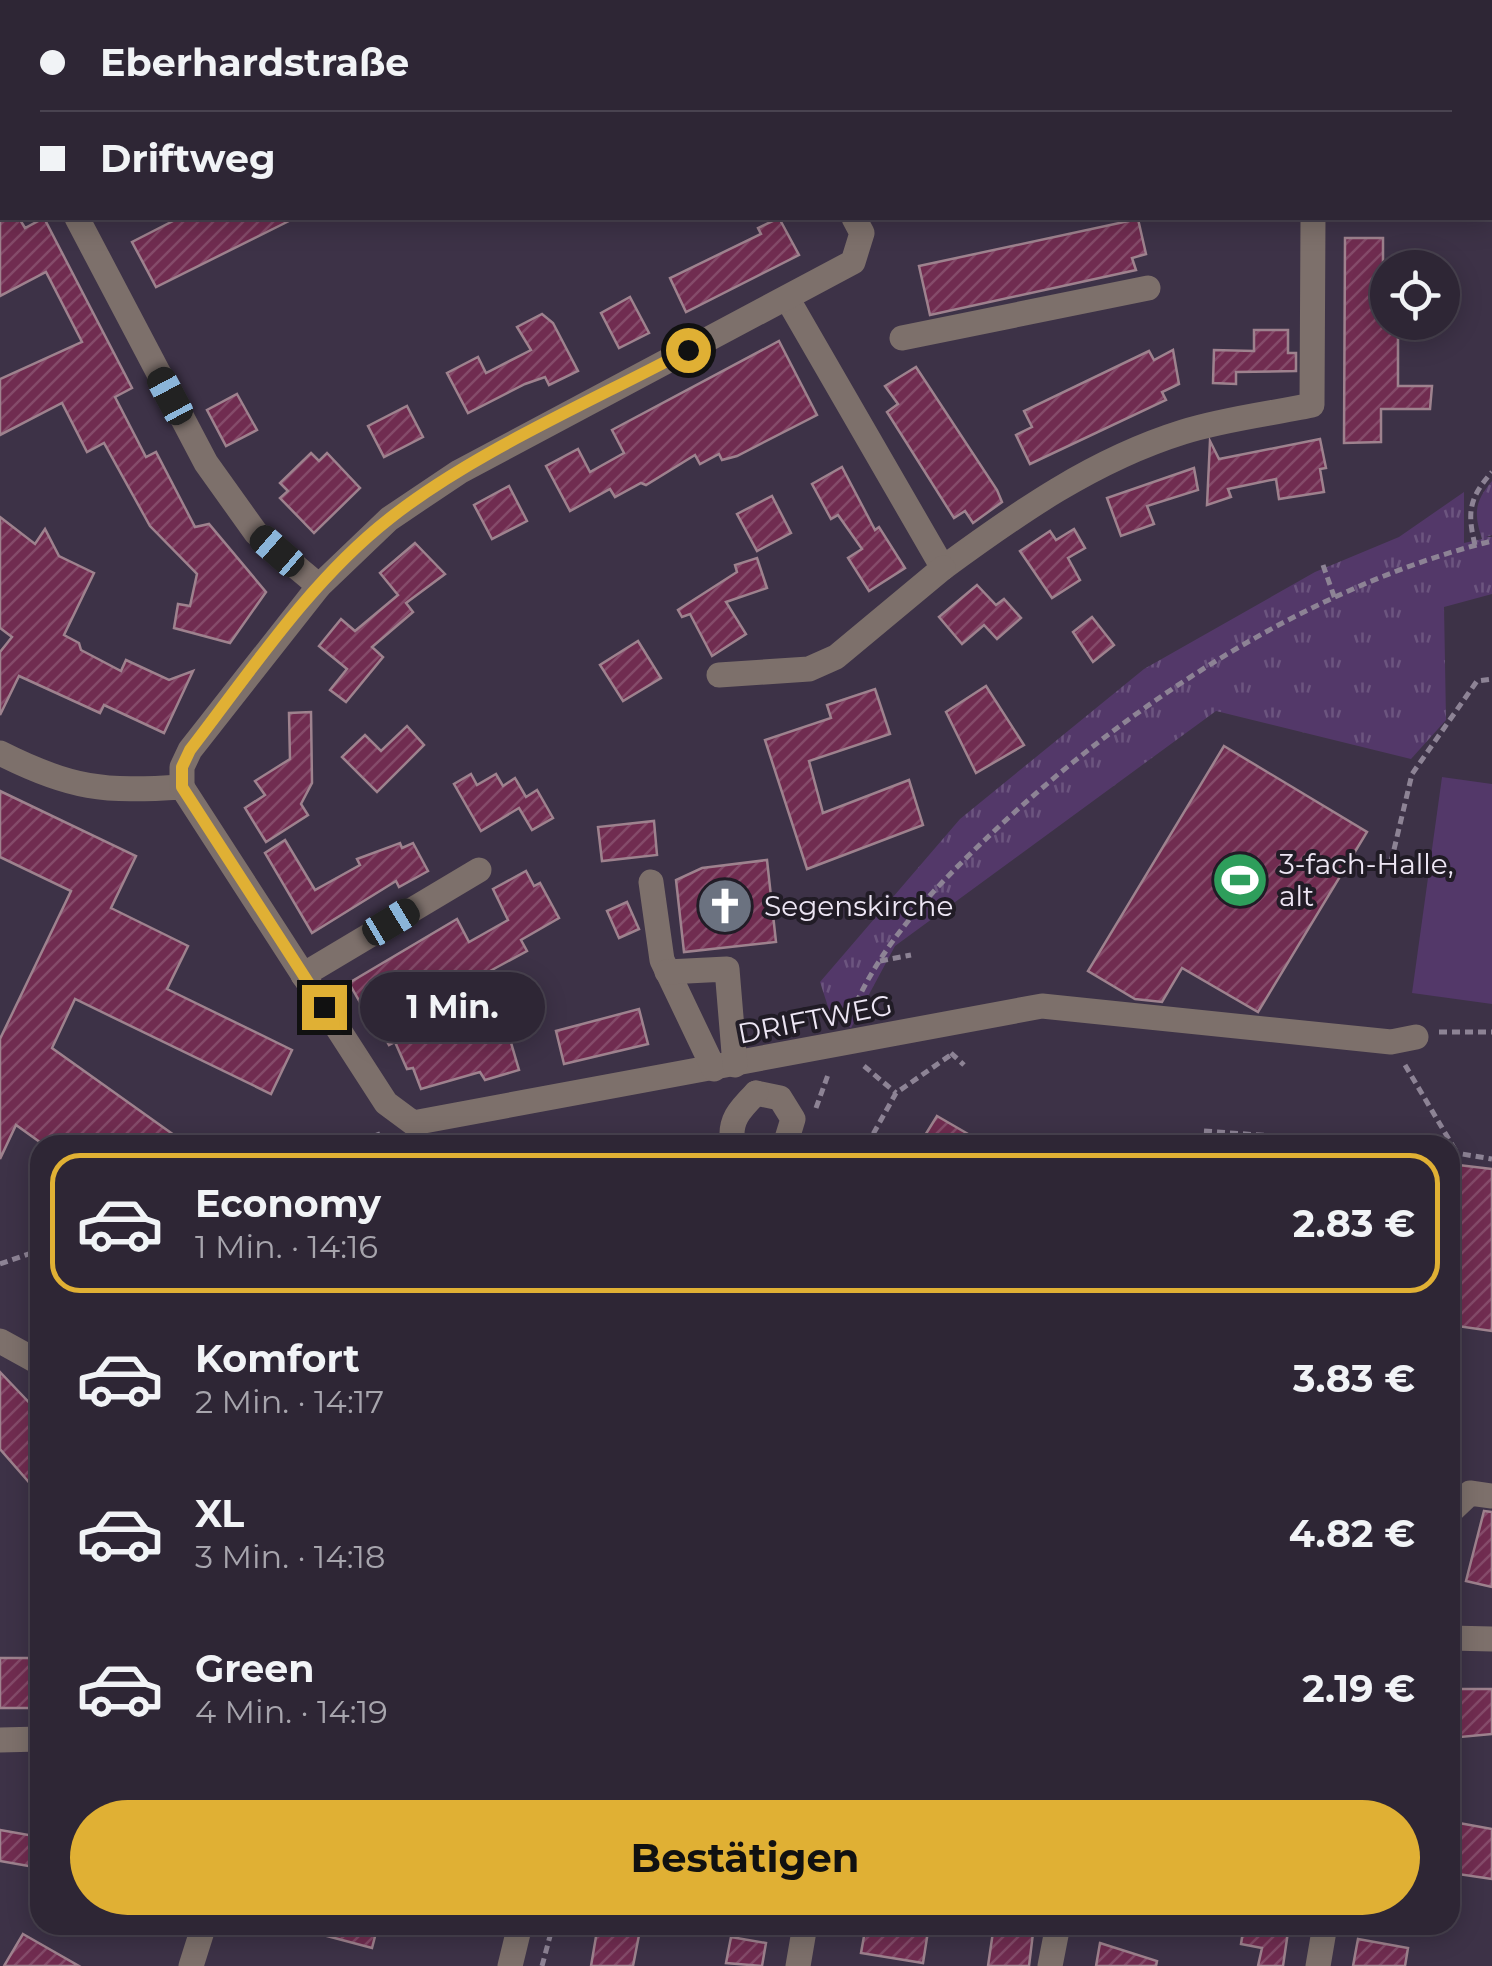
<!DOCTYPE html>
<html lang="de">
<head>
<meta charset="utf-8">
<style>
	:root { --surface:#2e2635; --page:#3a3241; --text:#f1f3f6; --muted:#a7a5ad; --line:#494350; --accent:#e0b034 }
	body { margin:0; font-family:Montserrat,sans-serif; background:var(--page); color:var(--text); height:100vh; display:flex; flex-direction:column; font-size:38px; white-space:nowrap }
	* { box-sizing:border-box; margin:0 }
	p { font-size:32px; color:var(--muted) }
	.icon { flex:none; width:55px; height:55px; fill:none; stroke:currentColor; stroke-width:2; stroke-linecap:round; stroke-linejoin:round }
	.map { position:relative; flex:1; overflow:hidden }
	.panel { position:absolute; left:30px; top:1135px; width:1430px; height:800px; display:flex; flex-direction:column; background:var(--surface); border-radius:30px; box-shadow:0 5px 25px #0003,0 0 0 2px var(--line) }
	.panel>* { flex:none }
	.top-card { position:absolute; left:0px; top:0px; width:1492px; height:220px; box-shadow:0 5px 25px #0003,0 0 0 2px var(--line); display:grid; align-content:center; height:220px; padding:0 40px; background:var(--surface) }
	.tools { position:absolute; left:1370px; top:250px; display:grid; gap:20px }
	.tools a { display:grid; place-items:center; width:90px; height:90px; border-radius:50%; background:var(--surface); box-shadow:0 5px 25px #0003,0 0 0 2px var(--line); font-size:50px }
	.end { position:absolute; width:45px; height:45px; margin:-22px; border:12px solid #e0b034; background:#111; box-shadow:0 0 0 5px #111 }
	.from { border-radius:50% }
	.bubble { position:absolute; height:70px; border-radius:35px; background:var(--surface); box-shadow:0 5px 25px #0003,0 0 0 2px var(--line); font-size:32px; font-weight:700; line-height:70px; text-align:center }
	.car { position:absolute; width:30px; height:60px; margin:-30px -15px; border-radius:12px; box-shadow:0 0 8px 2px #0007; background:linear-gradient(#222 24%,#8ab4d8 0 40%,#222 0 76%,#8ab4d8 0 86%,#222 0) }
	.top-card b { display:flex; align-items:center; gap:35px; height:95px; font-size:38px }
	.top-card b+b { border-top:2px solid var(--line) }
	.top-card i { width:25px; height:25px; background:var(--text) }
	ul { padding:18px 0 0; list-style:none }
	li { display:flex; align-items:center; gap:30px; height:140px; margin:0 20px 15px; padding:0 20px; border:5px solid transparent; border-radius:30px }
	li div { flex:1 }
	li b { display:block; font-size:38px }
	li em { font-style:normal; font-weight:700 }
	li.selected { border-color:var(--accent) }
	li>.icon { width:90px; height:90px; stroke-width:1.5 }
	.button { display:flex; gap:20px; margin-top:auto; padding:20px 40px }
	.button a { flex:1; height:115px; border-radius:60px; background:var(--accent); color:#111; font-size:40px; font-weight:700; line-height:115px; text-align:center }
	.map>svg:first-child { display:block }
	.grass { fill:url(#grass-tufts) }
	.pitch { fill:#533869 }
	.building { fill:url(#building-hatch); stroke:#9e828e; stroke-width:2.5 }
	.lines { fill:none; stroke-linecap:round; stroke-linejoin:round }
	.path { stroke:#8d8395; stroke-width:5; stroke-dasharray:8 5; stroke-linecap:butt }
	.minor { stroke:#7d706b; stroke-width:25 }
	.route { stroke:#e0b034; stroke-width:12 }
	.labels { text-anchor:middle; dominant-baseline:central; stroke-width:8; stroke-linejoin:round; paint-order:stroke }
	.poi-label { font-size:28px; fill:#ede6f4; stroke:#211c26; text-anchor:start }
	.street-label { font-size:28px; fill:#ede6f4; stroke:#211c26 }
</style>
</head>
<body>
<div class="map">
<svg width="1492" height="1966" viewBox="0 0 1492 1966">
	<defs>
		<pattern id="grass-tufts" width="24" height="20" patternUnits="userSpaceOnUse" patternTransform="scale(2.5)"><rect width="24" height="20" fill="#533869"/><path d="M3 7l-1-3M5 7V3M7 7l1-3M15 17l-1-3M17 17v-4M19 17l1-3" fill="none" stroke="#6c557f"/></pattern>
		<pattern id="building-hatch" width="6" height="6" patternUnits="userSpaceOnUse" patternTransform="scale(2.5)"><rect width="6" height="6" fill="#702c50"/><path d="M-1 1l2-2M0 6l6-6M5 7l2-2" fill="none" stroke="#854b6a"/></pattern>
	</defs>
	<rect width="100%" height="100%" fill="#3d3247"/>
	<!-- grass -->
	<path class="grass" d="M1492,481V535L1486,537H1492V594L1444,607L1446,720L1411,759L1216,711L895,946L851,1028L831,1016L820,982L960,819L1144,669L1315,572L1399,537L1464,492V543L1482,539C1474,514 1474,502 1492,481Z"/>
	<!-- pitch -->
	<polygon class="pitch" points="1442,777 1492,784 1492,1004 1412,993"/>
	<!-- building -->
	<g class="building">
		<polygon points="0,218 19,218 25,228 44,218 132,388 115,397 146,457 156,452 195,527 209,524 266,592 230,643 174,628 178,604 190,606 197,574 150,526 104,443 87,452 62,403 0,435 0,379 82,342 46,272 0,296"/>
		<polygon points="179,218 295,218 156,287 132,242"/>
		<polygon points="779,218 799,255 686,312 670,278 761,234 758,228"/>
		<polygon points="1138,219 1146,254 1132,258 1136,270 930,315 919,266"/>
		<polygon points="1345,238 1383,238 1383,322 1398,322 1398,386 1432,386 1430,409 1381,409 1381,442 1344,443"/>
		<polygon points="630,297 649,333 619,348 601,313"/>
		<polygon points="542,314 553,323 578,371 549,385 545,377 525,384 468,413 447,373 478,357 486,373 531,350 517,327"/>
		<polygon points="1254,330 1288,330 1288,353 1296,353 1296,371 1236,372 1236,384 1213,383 1214,350 1254,351"/>
		<polygon points="779,341 817,415 737,456 722,460 719,454 700,464 695,455 646,485 641,483 615,497 610,489 570,511 546,466 578,449 590,472 624,453 612,430"/>
		<polygon points="1173,350 1179,384 1162,392 1166,400 1030,464 1016,435 1032,427 1024,411 1149,351 1154,360"/>
		<polygon points="916,367 997,490 1002,502 973,523 965,511 954,518 887,412 898,404 885,386"/>
		<polygon points="237,394 257,430 226,446 207,410"/>
		<polygon points="407,406 423,437 384,457 368,426"/>
		<polygon points="1320,439 1326,468 1320,469 1324,492 1279,499 1276,479 1228,489 1231,497 1207,505 1210,441 1219,459"/>
		<polygon points="311,453 319,461 327,453 360,488 314,533 280,498 288,491 280,483"/>
		<polygon points="842,467 875,530 879,527 905,568 869,591 848,558 862,549 838,515 831,519 812,484"/>
		<polygon points="1194,468 1198,490 1147,506 1154,524 1121,536 1107,498"/>
		<polygon points="509,486 527,521 492,539 474,505"/>
		<polygon points="772,496 791,533 757,551 737,514"/>
		<polygon points="0,517 35,544 45,529 59,556 94,573 64,635 79,643 81,650 121,671 126,660 169,680 193,671 164,733 104,705 100,713 19,676 0,715 0,652 12,637 0,628"/>
		<polygon points="1074,529 1085,548 1068,558 1080,580 1052,598 1020,551 1050,531 1056,540"/>
		<polygon points="415,543 445,574 406,603 413,612 372,647 383,657 346,702 330,690 347,669 319,646 341,619 355,631 398,595 380,573"/>
		<polygon points="757,558 767,588 726,602 746,634 712,656 690,614 682,617 678,610 737,572 735,565"/>
		<polygon points="977,585 996,605 1004,599 1021,618 997,639 984,625 962,644 939,617"/>
		<polygon points="1092,617 1114,645 1093,662 1073,632"/>
		<polygon points="638,641 661,678 623,701 600,665"/>
		<polygon points="986,686 1024,745 976,773 946,712"/>
		<polygon points="875,689 890,734 809,761 823,813 909,780 923,825 807,869 765,740 831,718 827,705"/>
		<polygon points="311,712 312,783 301,804 308,815 266,842 245,808 265,795 255,781 290,759 289,713"/>
		<polygon points="407,726 424,745 377,792 342,757 365,735 381,751"/>
		<polygon points="1224,746 1367,832 1258,1012 1182,968 1162,1002 1135,999 1088,971"/>
		<polygon points="471,774 477,785 496,774 503,786 515,778 526,797 537,790 553,818 532,830 519,808 481,831 454,784"/>
		<polygon points="0,791 136,856 111,908 188,946 167,989 292,1050 271,1094 75,999 52,1048 188,1145 44,1145 16,1125 0,1159 0,1039 71,891 0,857"/>
		<polygon points="654,821 657,855 602,861 598,827"/>
		<polygon points="285,840 315,890 360,865 357,859 400,843 402,848 413,843 428,871 399,887 396,881 312,933 265,853"/>
		<polygon points="767,860 776,942 684,952 676,880 702,868"/>
		<polygon points="526,871 534,886 540,883 559,918 521,940 527,951 490,971 519,1070 485,1080 480,1072 421,1089 413,1068 407,1069 395,1042 389,1045 374,1017 370,1020 349,983 457,919 469,942 508,920 493,889"/>
		<polygon points="627,902 639,929 619,938 607,911"/>
		<polygon points="639,1009 648,1044 564,1064 556,1031"/>
		<polygon points="937,1116 987,1145 919,1145"/>
		<polygon points="1450,1164 1492,1169 1492,1331 1450,1325"/>
		<polygon points="0,1372 40,1414 40,1495 0,1449"/>
		<polygon points="1484,1511 1492,1512 1492,1587 1466,1581"/>
		<rect x="0" y="1658" width="40" height="50"/>
		<polygon points="1450,1689 1492,1689 1492,1734 1450,1738"/>
		<polygon points="1459,1823 1492,1829 1492,1879 1451,1873"/>
		<polygon points="0,1830 40,1837 40,1868 0,1861"/>
		<polygon points="313,1925 378,1925 372,1948 312,1932"/>
		<polygon points="598,1925 641,1925 633,1966 591,1966"/>
		<polygon points="866,1925 929,1925 923,1963 861,1953"/>
		<polygon points="994,1925 1034,1925 1029,1966 988,1966"/>
		<polygon points="1244,1925 1289,1925 1283,1966 1258,1966 1262,1948 1241,1944"/>
		<polygon points="23,1934 79,1966 4,1966"/>
		<polygon points="731,1937 766,1943 762,1966 726,1963"/>
		<polygon points="1358,1939 1408,1948 1405,1966 1353,1966"/>
		<polygon points="1100,1943 1157,1961 1156,1966 1096,1966"/>
	</g>
	<g class="lines">
		<!-- path -->
		<g class="path">
			<polyline points="335,0 337,2"/>
			<path d="M1475,545C1467,512 1469,498 1492,472"/>
			<polyline points="1323,565 1335,599"/>
			<polyline points="1391,862 1412,774 1477,681 1492,679"/>
			<polyline points="880,961 911,955"/>
			<path d="M851,1015C880,944 935,887 990,835C1126,706 1307,587 1492,541"/>
			<polyline points="1439,1032 1492,1032"/>
			<polyline points="951,1053 964,1065"/>
			<polyline points="1405,1065 1457,1153"/>
			<polyline points="864,1066 896,1093"/>
			<polyline points="816,1108 829,1072"/>
			<polyline points="1204,1131 1396,1145"/>
			<polyline points="348,1145 383,1133"/>
			<polyline points="867,1145 896,1093 952,1054"/>
			<polyline points="1450,1152 1492,1159"/>
			<polyline points="0,1264 40,1250"/>
			<polyline points="542,1966 553,1925"/>
		</g>
		<!-- minor -->
		<g class="minor">
			<polyline points="744,0 746,2"/>
			<polyline points="295,2 300,0"/>
			<polyline points="0,68 2,73"/>
			<polyline points="1490,97 1492,81"/>
			<polyline points="0,159 2,157"/>
			<polyline points="1490,190 1492,190"/>
			<polyline points="77,218 206,463 256,533 319,586"/>
			<path d="M787,298L943,568C1018,513 1093,460 1183,432C1224,419 1269,414 1312,405L1313,218"/>
			<polyline points="902,338 1148,288"/>
			<polyline points="719,675 809,669 836,657 943,568"/>
			<path d="M0,753C71,789 104,792 182,787L386,1103L413,1123L1042,1006L1391,1042L1416,1037"/>
			<polyline points="182,787 182,767 190,750 319,586 389,519 459,472 853,262 862,233 854,218"/>
			<polyline points="651,882 662,960 714,1069"/>
			<polyline points="667,972 727,969 735,1065"/>
			<polyline points="303,975 479,870"/>
			<polyline points="756,1093 780,1098 793,1119 785,1145"/>
			<path d="M733,1145C728,1121 740,1109 756,1093"/>
			<polyline points="0,1341 40,1363"/>
			<polyline points="1450,1512 1470,1493 1492,1496"/>
			<polyline points="1450,1638 1492,1639"/>
			<polyline points="0,1740 40,1739"/>
			<polyline points="191,1966 204,1925"/>
			<polyline points="510,1966 520,1925"/>
			<polyline points="798,1966 805,1925"/>
			<polyline points="1050,1966 1058,1925"/>
			<polyline points="1318,1966 1325,1925"/>
		</g>
	</g>
	<g class="lines">
		<!-- route -->
		<path class="route" d="M324,1007L182,787V767L190,750C251,671 310,581 389,519C473,452 593,401 688,350"/>
	</g>
	<!-- icons -->
	<defs>
		<g id="stadium-disc" transform="scale(2.875)"><circle r="9.5" fill="#2e9e5b" stroke="#211c26"/><path d="M0-5a6.5 5 0 1 0 0 10a6.5 5 0 1 0 0-10ZM-3.5-1.8h7v3.6h-7Z" fill="#fff"/></g>
		<g id="church-disc" transform="scale(2.875)"><circle r="9.5" fill="#6b7280" stroke="#211c26"/><path d="M-1.2-6h2.4v3.5h3.3v2.4h-3.3V6h-2.4V-.1h-3.3v-2.4h3.3Z" fill="#fff"/></g>
	</defs>
	<g fill-rule="evenodd">
		<use href="#stadium-disc" x="1240" y="880"/>
		<use href="#church-disc" x="725" y="906"/>
	</g>
	<g class="labels">
		<!-- poi labels -->
		<g class="poi-label">
			<text x="1279" y="864">3-fach-Halle,<tspan x="1279" dy="32">alt</tspan></text>
			<text x="764" y="906">Segenskirche</text>
		</g>
		<!-- street labels -->
		<g class="street-label">
			<text transform="translate(815 1019) rotate(-11)">DRIFTWEG</text>
		</g>
	</g>
</svg>
<div class="tools">
<a><svg class="icon" aria-label="locate" viewBox="0 0 24 24"><circle cx="12" cy="12" r="6"/><path d="M12 2v4M12 18v4M2 12h4M18 12h4"/></svg></a>
</div>
<i class="end from" style="left:688px;top:350px"></i>
<i class="end" style="left:324px;top:1007px"></i>
<div class="bubble" style="left:360px;top:972px;width:185px">1 Min.</div>
<i class="car" style="left:170px;top:396px;rotate:332deg"></i>
<i class="car" style="left:277px;top:551px;rotate:311deg"></i>
<i class="car" style="left:391px;top:922px;rotate:59deg"></i>
<div class="top-card">
<b><i class="from"></i>Eberhardstraße</b>
<b><i></i>Driftweg</b>
</div>
<section class="panel">
<ul>
<li class="selected"><svg class="icon" aria-label="car" viewBox="0 0 24 24"><path d="M5 17H2v-5l4-1 3-4h7l3 4 3 1v5h-3M9 17h6M6 11h13"/><circle cx="7" cy="17" r="2"/><circle cx="17" cy="17" r="2"/></svg><div><b>Economy</b><p>1 Min. · 14:16</p></div><em>2.83 €</em></li>
<li><svg class="icon" aria-label="car" viewBox="0 0 24 24"><path d="M5 17H2v-5l4-1 3-4h7l3 4 3 1v5h-3M9 17h6M6 11h13"/><circle cx="7" cy="17" r="2"/><circle cx="17" cy="17" r="2"/></svg><div><b>Komfort</b><p>2 Min. · 14:17</p></div><em>3.83 €</em></li>
<li><svg class="icon" aria-label="car" viewBox="0 0 24 24"><path d="M5 17H2v-5l4-1 3-4h7l3 4 3 1v5h-3M9 17h6M6 11h13"/><circle cx="7" cy="17" r="2"/><circle cx="17" cy="17" r="2"/></svg><div><b>XL</b><p>3 Min. · 14:18</p></div><em>4.82 €</em></li>
<li><svg class="icon" aria-label="car" viewBox="0 0 24 24"><path d="M5 17H2v-5l4-1 3-4h7l3 4 3 1v5h-3M9 17h6M6 11h13"/><circle cx="7" cy="17" r="2"/><circle cx="17" cy="17" r="2"/></svg><div><b>Green</b><p>4 Min. · 14:19</p></div><em>2.19 €</em></li>
</ul>
<div class="button"><a>Bestätigen</a></div>
</section>
</div>
</body>
</html>
